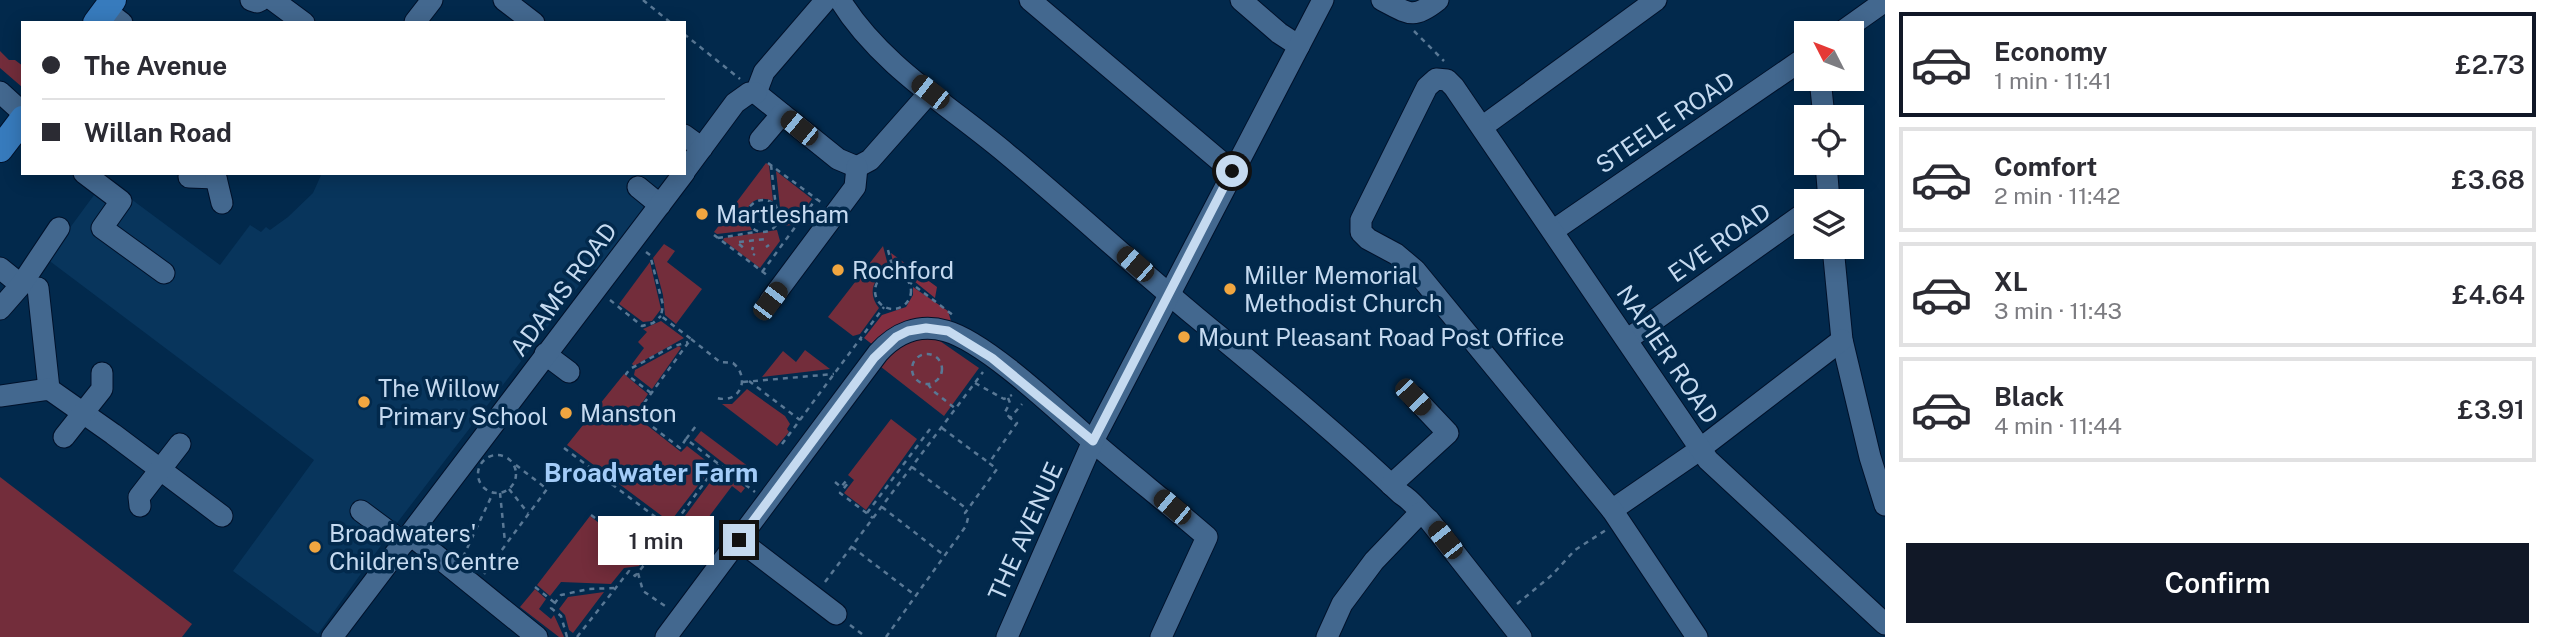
<!DOCTYPE html>
<html lang="en">
<head>
<meta charset="utf-8">
<style>
	:root { --surface:#fff; --page:#f7f7f7; --text:#2b2b33; --muted:#7c7c81; --line:#e1e1e2; --accent:#111827 }
	body { margin:0; font-family:"Public Sans",sans-serif; background:var(--page); color:var(--text); height:100vh; display:flex; flex-direction:column; font-size:26px; white-space:nowrap }
	* { box-sizing:border-box; margin:0 }
	p { font-size:23px; color:var(--muted) }
	.icon { flex:none; width:38px; height:38px; fill:none; stroke:currentColor; stroke-width:2; stroke-linecap:round; stroke-linejoin:round }
	.map { position:relative; flex:1; overflow:hidden }
	.sheet { display:flex; flex-direction:column; background:var(--surface); width:665px }
	.sheet>* { flex:none }
	.hud { position:absolute; left:21px; top:21px; width:665px; height:154px; border-radius:0px; box-shadow:0 4px 18px #0003; display:grid; align-content:center; height:154px; padding:0 21px; background:var(--surface) }
	.needle { width:46px; rotate:312deg }
	.fabs { position:absolute; left:1794px; top:21px; display:grid; gap:14px }
	.fabs a { display:grid; place-items:center; width:70px; height:70px; border-radius:0px; background:var(--surface); box-shadow:0 4px 18px #0003; font-size:35px }
	.end { position:absolute; width:32px; height:32px; margin:-16px; border:9px solid #c5daf0; background:#111; box-shadow:0 0 0 4px #111 }
	.from { border-radius:50% }
	.bubble { position:absolute; height:49px; border-radius:0px; background:var(--surface); box-shadow:0 4px 18px #0003; font-size:23px; font-weight:600; line-height:49px; text-align:center }
	.car { position:absolute; width:21px; height:42px; margin:-21px -10px; border-radius:9px; box-shadow:0 0 5px 2px #0007; background:linear-gradient(#222 24%,#8ab4d8 0 40%,#222 0 76%,#8ab4d8 0 86%,#222 0) }
	.hud b { display:flex; align-items:center; gap:24px; height:66px; font-size:26px }
	.hud b+b { border-top:2px solid var(--line) }
	.hud i { width:18px; height:18px; background:var(--text) }
	ul { padding:12px 0 0; list-style:none }
	li { display:flex; align-items:center; gap:21px; height:105px; margin:0 14px 10px; padding:0 7px; border:4px solid var(--line); border-radius:0px }
	li div { flex:1 }
	li b { display:block; font-size:26px }
	li em { font-style:normal; font-weight:600 }
	li.active { border-color:var(--accent) }
	li>.icon { width:63px; height:63px; stroke-width:1.5 }
	.primary-button { display:flex; gap:14px; margin-top:auto; padding:14px 21px }
	.primary-button a { flex:1; height:80px; border-radius:0px; background:var(--accent); color:#fff; font-size:28px; font-weight:600; line-height:80px; text-align:center }
	main { display:flex; flex:1; min-height:0 }
	.map>svg:first-child { display:block }
	.built { fill:#08355c }
	.green { fill:#732d3b }
	.forest { fill:#832e40 }
	.lines { fill:none; stroke-linecap:round; stroke-linejoin:round }
	.minor-casing { stroke:#00112a; stroke-width:23 }
	.major-casing { stroke:#00112a; stroke-width:28 }
	.path { stroke:#597895; stroke-width:2.5; stroke-dasharray:5 5; stroke-linecap:butt }
	.minor { stroke:#43688f; stroke-width:21 }
	.major { stroke:#377bbd; stroke-width:26 }
	.route { stroke:#c5daf0; stroke-width:9 }
	.poi-dot { fill:#f1a640; stroke:#02294c; stroke-width:2.5 }
	.labels { text-anchor:middle; dominant-baseline:central; stroke-width:7; stroke-linejoin:round; paint-order:stroke }
	.street-label { font-size:24px; fill:#c5daf0; stroke:#02294c }
	.poi-label { font-size:24px; fill:#c5daf0; stroke:#02294c; text-anchor:start }
	.neighbourhood-label { font-size:26px; font-weight:bold; fill:#a3ccf8; stroke:#02294c }
</style>
</head>
<body>
<main>
<div class="map">
<svg width="1885" height="637" viewBox="0 0 1885 637">
	<rect width="100%" height="100%" fill="#02294c"/>
	<!-- built -->
	<polygon class="built" points="96,173 220,265 250,225 261,232 266,227 270,230 288,217 313,193 322,173 671,173 598,270 593,269 585,278 397,523 318,634 233,571 314,460 47,259 97,191"/>
	<!-- green -->
	<g class="green">
		<polygon points="0,51 9,60 15,60 23,66 22,87 0,68"/>
		<path d="M766,163L769,165L773,201C759,195 746,201 746,218L752,230L717,234L714,232Z"/>
		<polygon points="776,171 812,199 793,225 782,226"/>
		<polygon points="777,230 780,241 760,268 723,240 724,238"/>
		<polygon points="664,244 675,251 667,262 702,289 676,324 665,315 663,295 653,258"/>
		<path d="M883,246L889,269C873,278 867,293 879,308L860,334L853,336L828,317Z"/>
		<polygon points="650,262 661,309 652,321 643,322 619,304"/>
		<polygon points="661,321 684,338 634,366 632,364 644,348 638,342 647,332 643,329"/>
		<polygon points="909,339 937,339 979,368 944,416 876,363"/>
		<polygon points="679,346 681,348 652,389 634,375 635,370"/>
		<polygon points="805,350 830,369 762,377 783,351 796,362"/>
		<polygon points="624,374 648,394 634,415 681,452 687,446 713,466 670,522 567,445"/>
		<polygon points="747,389 785,416 790,424 787,429 789,432 777,446 722,404 732,404"/>
		<polygon points="891,419 917,439 866,510 844,493 854,480 848,475"/>
		<polygon points="701,431 757,473 749,483 694,440"/>
		<polygon points="720,469 745,488 741,493 732,486 696,534 667,540"/>
		<polygon points="0,477 192,624 182,637 0,637"/>
		<polygon points="590,516 644,558 639,566 624,568 611,584 561,582 550,596 537,585"/>
		<polygon points="535,589 546,599 539,609 551,619 554,615 564,637 559,637 520,607"/>
		<polygon points="604,592 573,633 569,630 565,615 559,609 568,597"/>
	</g>
	<!-- forest -->
	<g class="forest">
		<polygon points="891,253 937,287 935,298 904,273 895,270"/>
		<path d="M913,287L948,311L951,321C911,313 904,322 873,345L864,338L882,315L906,307L913,295Z"/>
	</g>
	<g class="lines">
		<!-- minor casing -->
		<g class="minor-casing">
			<g id="minor">
				<polyline points="251,0 257,2 261,0"/>
				<polyline points="273,0 304,23"/>
				<polyline points="504,0 534,23"/>
				<path d="M840,0C880,65 950,106 1007,154C1071,207 1132,264 1196,317C1266,375 1336,432 1401,494C1413,501 1419,512 1429,520L1521,637"/>
				<polyline points="1030,0 1232,171"/>
				<polyline points="1241,0 1279,33 1299,46"/>
				<path d="M1382,0C1409,14 1413,20 1438,0"/>
				<polyline points="105,10 122,23"/>
				<polyline points="415,22 432,0"/>
				<polyline points="1840,33 1885,1"/>
				<polyline points="1820,79 1824,117"/>
				<polyline points="0,92 23,113"/>
				<polyline points="756,93 838,159 857,167"/>
				<polyline points="756,93 764,72 826,0"/>
				<polyline points="1482,127 1656,0"/>
				<polyline points="684,135 702,148"/>
				<polyline points="760,140 782,114"/>
				<polyline points="1826,163 1829,201"/>
				<polyline points="857,167 870,160 930,92"/>
				<polyline points="684,172 735,103 749,93 756,93"/>
				<polyline points="84,173 121,201 102,228 164,273"/>
				<polyline points="189,177 216,178"/>
				<polyline points="216,178 222,203"/>
				<polyline points="638,187 660,205"/>
				<polyline points="1554,230 1806,57"/>
				<polyline points="1833,247 1842,340 1870,457 1885,505"/>
				<polyline points="0,268 21,285"/>
				<polyline points="38,288 49,389"/>
				<polyline points="770,301 855,187 857,167"/>
				<polyline points="0,309 21,285 59,228"/>
				<polyline points="1628,339 1806,212"/>
				<polyline points="545,354 569,372"/>
				<polyline points="0,396 49,389 113,434 222,516"/>
				<polyline points="64,437 102,389 102,373"/>
				<polyline points="1391,485 1448,433 1414,397"/>
				<polyline points="140,506 139,497 180,444"/>
				<polyline points="1612,510 1692,455 1842,340"/>
				<polyline points="361,511 404,543"/>
				<polyline points="411,535 537,637"/>
				<polyline points="739,540 836,614"/>
				<polyline points="332,637 684,173"/>
				<path d="M666,637L878,353C896,333 919,323 946,331C986,342 1058,411 1091,440C1129,473 1169,504 1207,537L1161,637"/>
				<polyline points="1007,637 1093,441 1323,0"/>
				<polyline points="1327,637 1342,604 1374,561 1420,513"/>
				<polyline points="1697,637 1612,510 1415,270 1396,254 1368,239 1361,232 1361,220 1427,87 1436,79 1447,80 1454,87 1708,460 1885,624"/>
			</g>
		</g>
		<!-- major casing -->
		<g class="major-casing">
			<g id="major">
				<polyline points="96,23 113,0"/>
				<polyline points="0,149 23,119"/>
			</g>
		</g>
		<!-- path -->
		<g class="path">
			<polyline points="643,0 671,23"/>
			<polyline points="1414,31 1444,61"/>
			<polyline points="684,34 740,79"/>
			<polyline points="768,163 822,203"/>
			<polyline points="771,165 776,207"/>
			<circle cx="763" cy="216" r="16"/>
			<circle cx="763" cy="215" r="7"/>
			<polyline points="714,235 767,275"/>
			<polyline points="718,238 756,232"/>
			<polyline points="739,242 766,239"/>
			<polyline points="739,244 746,250"/>
			<polyline points="766,247 769,245"/>
			<polyline points="752,250 753,247"/>
			<polyline points="888,250 894,273"/>
			<polyline points="646,252 650,255 663,305 661,316 691,339 636,414 680,448 686,439 755,492"/>
			<polyline points="753,254 755,255"/>
			<polyline points="762,272 816,199"/>
			<circle cx="893" cy="291" r="18"/>
			<polyline points="908,281 953,315"/>
			<polyline points="610,300 642,326 653,323 661,316"/>
			<path d="M691,339L720,362L733,363C751,378 740,404 717,398"/>
			<polyline points="862,340 860,339 884,307"/>
			<circle cx="927" cy="369" r="15"/>
			<polyline points="749,381 800,420"/>
			<polyline points="743,382 834,374"/>
			<polyline points="975,383 1004,399 1012,395"/>
			<polyline points="928,384 932,390 956,409"/>
			<polyline points="651,393 626,374 630,369 671,347 688,342"/>
			<polyline points="1008,398 1010,403 1005,412 1010,418"/>
			<polyline points="942,428 989,463"/>
			<polyline points="686,439 696,426"/>
			<polyline points="782,444 860,339"/>
			<polyline points="564,448 670,528"/>
			<circle cx="497" cy="474" r="19"/>
			<polyline points="912,467 967,509"/>
			<polyline points="835,482 841,487 846,481 848,483 840,493 873,518"/>
			<polyline points="509,489 528,513"/>
			<polyline points="500,493 505,542"/>
			<polyline points="882,507 945,556"/>
			<polyline points="867,513 930,429"/>
			<polyline points="591,515 649,558"/>
			<polyline points="852,547 916,596"/>
			<polyline points="463,557 493,493"/>
			<polyline points="638,573 643,591 668,608"/>
			<polyline points="484,574 547,489 512,462"/>
			<polyline points="825,582 983,372"/>
			<polyline points="535,587 555,603"/>
			<polyline points="1517,604 1552,575 1575,550 1606,530"/>
			<polyline points="850,625 866,637"/>
			<polyline points="567,637 561,616 551,608 561,595 589,589 614,588"/>
			<polyline points="577,637 629,571 635,576 645,564 718,464"/>
			<polyline points="886,637 966,526 968,518 965,513 997,469 989,463 1017,423 1010,418 1022,404"/>
		</g>
		<!-- minor -->
		<use href="#minor" class="minor"/>
		<!-- major -->
		<use href="#major" class="major"/>
	</g>
	<g class="lines">
		<!-- route -->
		<polyline class="route" points="739,540 874,358 896,337 908,331 926,328 948,331 992,358 1093,441 1232,171"/>
	</g>
	<!-- markers -->
	<g class="poi-dot">
		<circle cx="702" cy="214" r="7"/>
		<circle cx="838" cy="270" r="7"/>
		<circle cx="1230" cy="289" r="7"/>
		<circle cx="1184" cy="337" r="7"/>
		<circle cx="364" cy="402" r="7"/>
		<circle cx="566" cy="413" r="7"/>
		<circle cx="315" cy="547" r="7"/>
	</g>
	<g class="labels">
		<!-- street labels -->
		<g class="street-label">
			<text transform="translate(1665 122) rotate(-34)">STEELE ROAD</text>
			<text transform="translate(1719 242) rotate(-35)">EVE ROAD</text>
			<text transform="translate(563 289) rotate(-53)">ADAMS ROAD</text>
			<text transform="translate(1668 354) rotate(56)">NAPIER ROAD</text>
			<text transform="translate(1025 531) rotate(-66)">THE AVENUE</text>
		</g>
		<!-- poi labels -->
		<g class="poi-label">
			<text x="716" y="214">Martlesham</text>
			<text x="852" y="270">Rochford</text>
			<text x="1244" y="275">Miller Memorial<tspan x="1244" dy="28">Methodist Church</tspan></text>
			<text x="1198" y="337">Mount Pleasant Road Post Office</text>
			<text x="378" y="388">The Willow<tspan x="378" dy="28">Primary School</tspan></text>
			<text x="580" y="413">Manston</text>
			<text x="329" y="533">Broadwaters'<tspan x="329" dy="28">Children's Centre</tspan></text>
		</g>
		<!-- neighbourhood labels -->
		<g class="neighbourhood-label">
			<text x="651" y="472">Broadwater Farm</text>
		</g>
	</g>
</svg>
<div class="fabs">
<a><svg class="needle" viewBox="-14 -14 28 28"><path d="M0-13l5 13h-10z" fill="#e53935"/><path d="M0 13l5-13h-10z" fill="#7c7c81"/></svg></a>
<a><svg class="icon" aria-label="locate" viewBox="0 0 24 24"><circle cx="12" cy="12" r="6"/><path d="M12 2v4M12 18v4M2 12h4M18 12h4"/></svg></a>
<a><svg class="icon" aria-label="layers" viewBox="0 0 24 24"><path d="M12 4l9 5-9 5-9-5zM3 14l9 5 9-5"/></svg></a>
</div>
<i class="end from" style="left:1232px;top:171px"></i>
<i class="end" style="left:739px;top:540px"></i>
<div class="bubble" style="left:598px;top:516px;width:116px">1 min</div>
<i class="car" style="left:930px;top:92px;rotate:308deg"></i>
<i class="car" style="left:799px;top:128px;rotate:309deg"></i>
<i class="car" style="left:1135px;top:264px;rotate:311deg"></i>
<i class="car" style="left:770px;top:301px;rotate:37deg"></i>
<i class="car" style="left:1413px;top:397px;rotate:136deg"></i>
<i class="car" style="left:1172px;top:507px;rotate:310deg"></i>
<i class="car" style="left:1445px;top:540px;rotate:322deg"></i>
<div class="hud">
<b><i class="from"></i>The Avenue</b>
<b><i></i>Willan Road</b>
</div>
</div>
<section class="sheet">
<ul>
<li class="active"><svg class="icon" aria-label="car" viewBox="0 0 24 24"><path d="M5 17H2v-5l4-1 3-4h7l3 4 3 1v5h-3M9 17h6M6 11h13"/><circle cx="7" cy="17" r="2"/><circle cx="17" cy="17" r="2"/></svg><div><b>Economy</b><p>1 min · 11:41</p></div><em>£2.73</em></li>
<li><svg class="icon" aria-label="car" viewBox="0 0 24 24"><path d="M5 17H2v-5l4-1 3-4h7l3 4 3 1v5h-3M9 17h6M6 11h13"/><circle cx="7" cy="17" r="2"/><circle cx="17" cy="17" r="2"/></svg><div><b>Comfort</b><p>2 min · 11:42</p></div><em>£3.68</em></li>
<li><svg class="icon" aria-label="car" viewBox="0 0 24 24"><path d="M5 17H2v-5l4-1 3-4h7l3 4 3 1v5h-3M9 17h6M6 11h13"/><circle cx="7" cy="17" r="2"/><circle cx="17" cy="17" r="2"/></svg><div><b>XL</b><p>3 min · 11:43</p></div><em>£4.64</em></li>
<li><svg class="icon" aria-label="car" viewBox="0 0 24 24"><path d="M5 17H2v-5l4-1 3-4h7l3 4 3 1v5h-3M9 17h6M6 11h13"/><circle cx="7" cy="17" r="2"/><circle cx="17" cy="17" r="2"/></svg><div><b>Black</b><p>4 min · 11:44</p></div><em>£3.91</em></li>
</ul>
<div class="primary-button"><a>Confirm</a></div>
</section>
</main>
</body>
</html>
